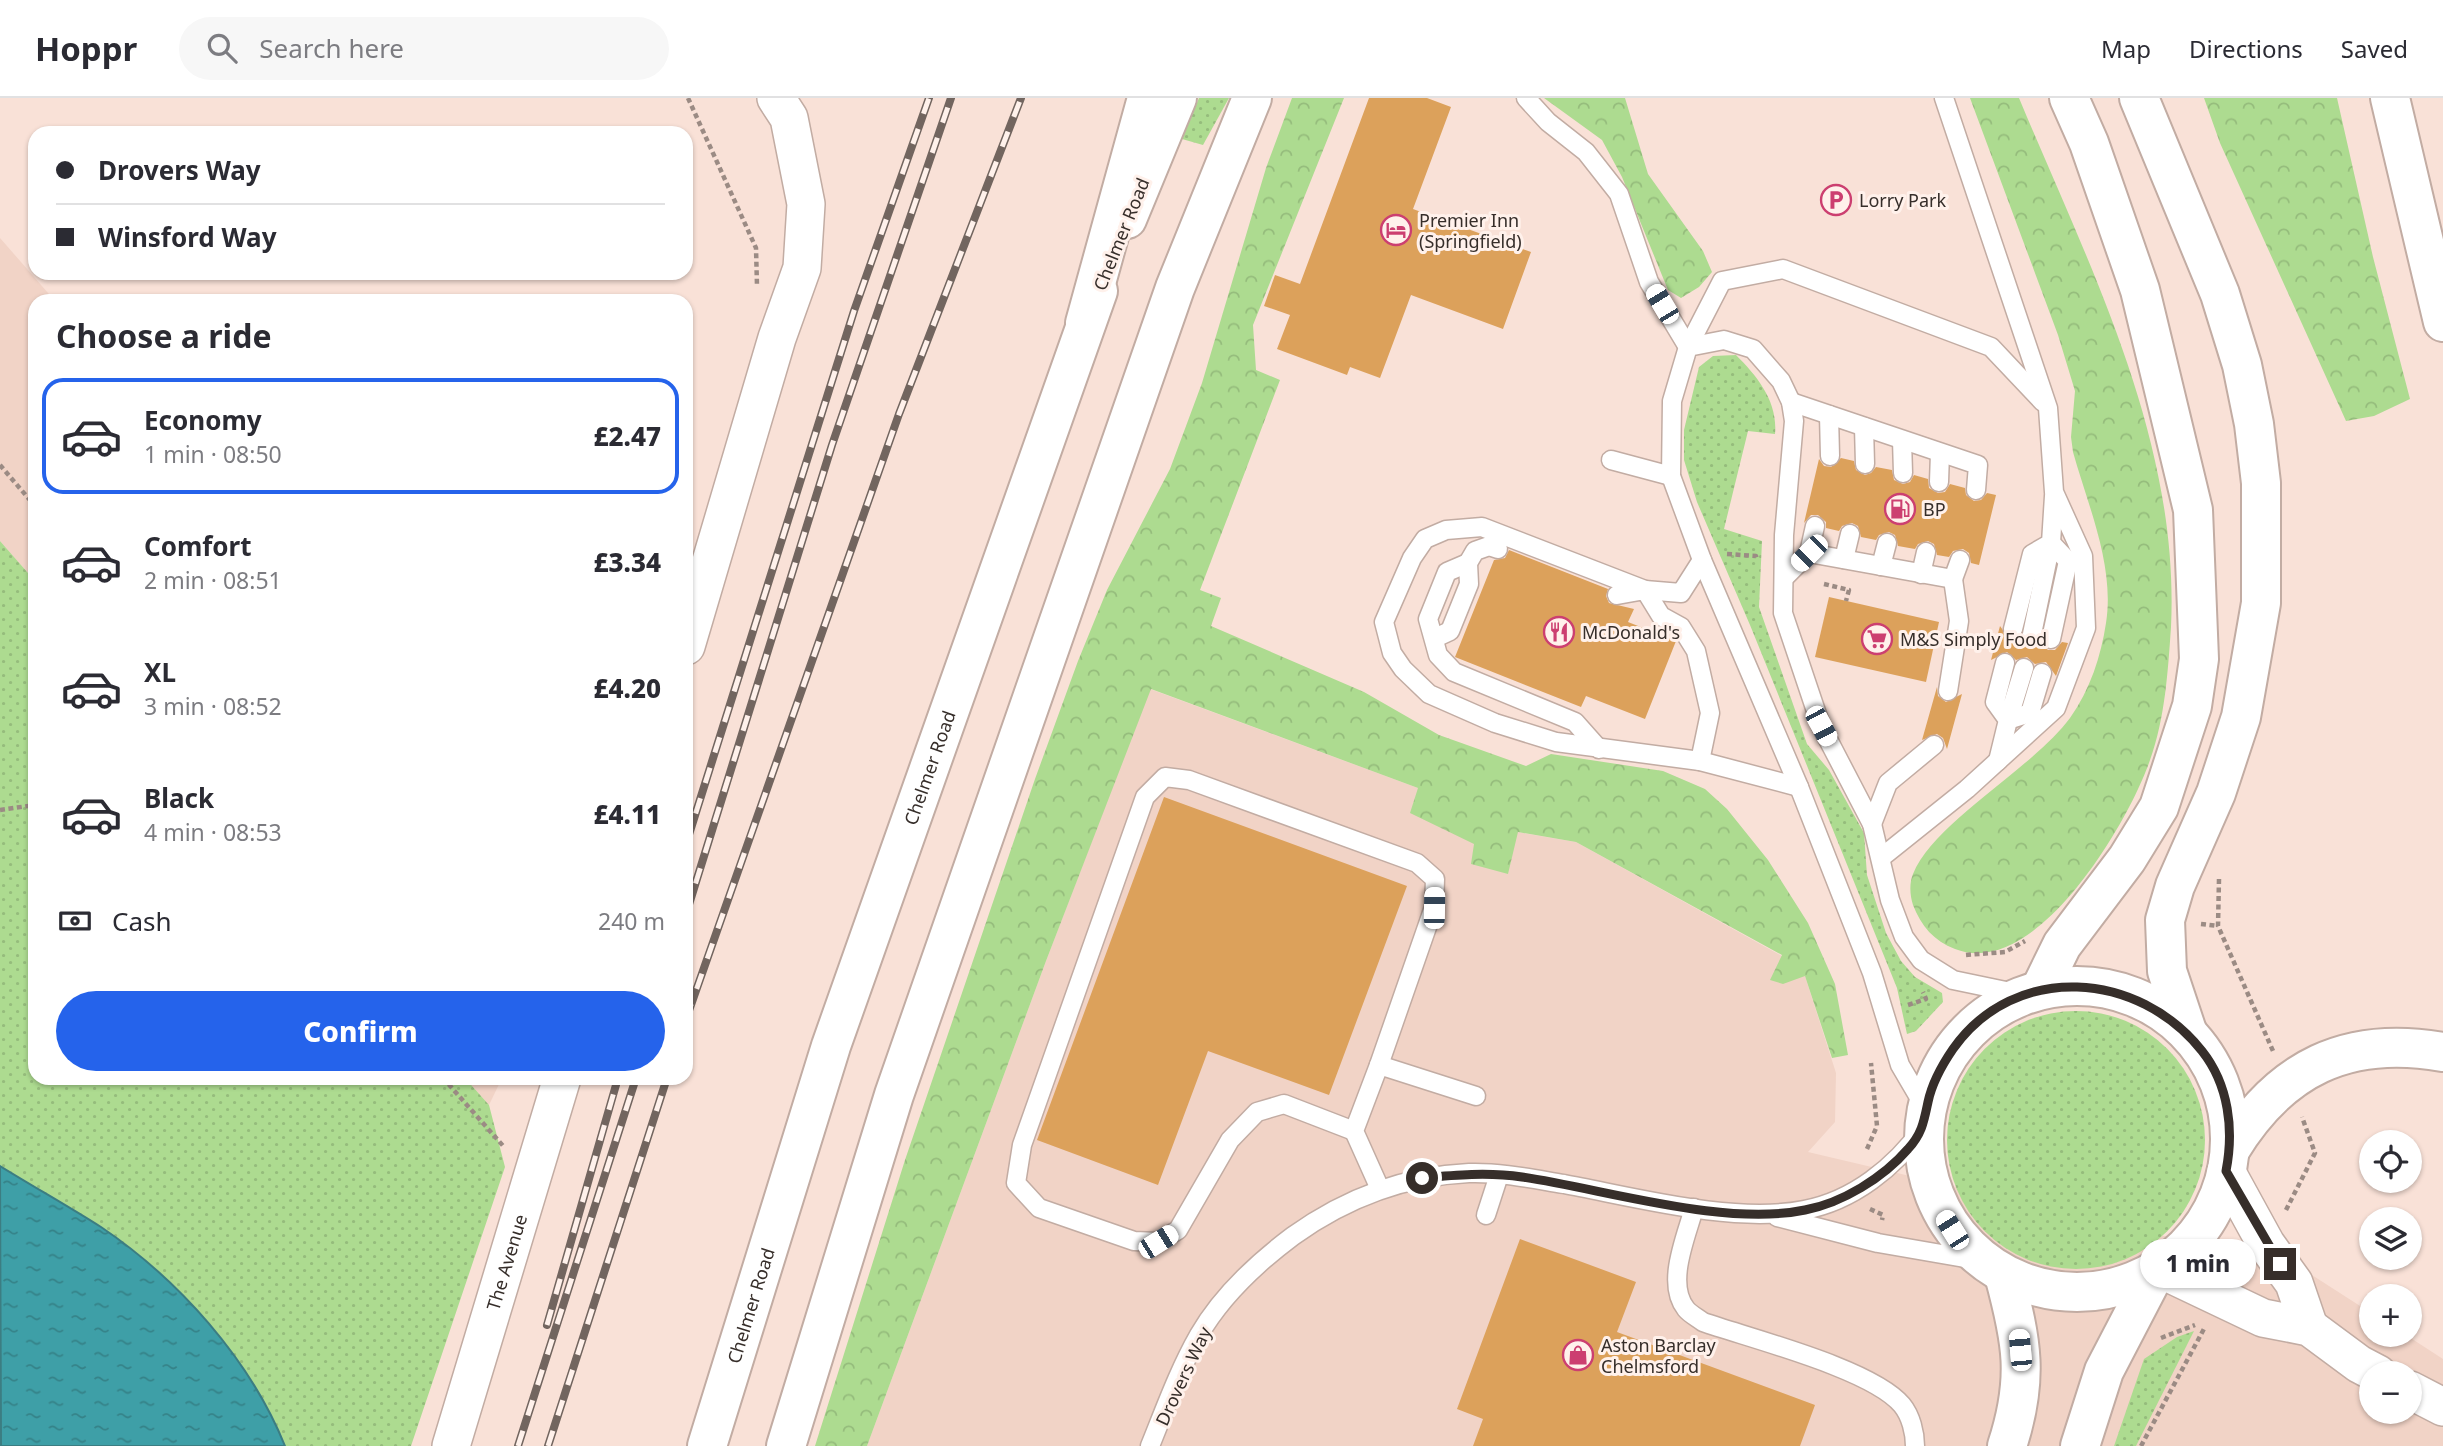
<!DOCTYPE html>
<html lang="en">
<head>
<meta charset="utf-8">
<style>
	:root { --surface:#fff; --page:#f7f7f7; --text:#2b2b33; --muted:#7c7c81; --line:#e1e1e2; --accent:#2563eb }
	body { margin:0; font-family:"Noto Sans",sans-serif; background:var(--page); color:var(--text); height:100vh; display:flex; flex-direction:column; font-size:26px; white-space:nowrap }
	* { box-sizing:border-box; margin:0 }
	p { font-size:23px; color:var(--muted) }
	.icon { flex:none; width:38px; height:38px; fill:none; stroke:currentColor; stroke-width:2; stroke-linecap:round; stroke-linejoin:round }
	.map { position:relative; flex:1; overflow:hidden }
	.side { position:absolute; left:28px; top:196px; width:665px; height:791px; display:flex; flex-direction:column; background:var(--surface); border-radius:21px; box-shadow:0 2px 5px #0004 }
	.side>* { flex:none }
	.guide { position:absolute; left:28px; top:28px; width:665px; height:154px; border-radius:21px; box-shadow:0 2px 5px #0004; display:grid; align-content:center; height:154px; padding:0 28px; background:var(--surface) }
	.controls { position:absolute; left:2359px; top:1032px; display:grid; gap:14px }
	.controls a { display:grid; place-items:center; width:63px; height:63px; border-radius:50%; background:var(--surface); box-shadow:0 2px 5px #0004; font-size:35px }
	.end { position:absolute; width:32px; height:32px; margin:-16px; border:9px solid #362e2a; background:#fff; box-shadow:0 0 0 4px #fff }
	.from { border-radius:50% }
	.bubble { position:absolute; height:49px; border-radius:24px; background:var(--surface); box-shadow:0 2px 5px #0004; font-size:23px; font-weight:800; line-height:49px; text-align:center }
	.car { position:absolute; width:21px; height:42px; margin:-21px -10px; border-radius:9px; box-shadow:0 0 5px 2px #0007; background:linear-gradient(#fff 24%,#345 0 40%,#fff 0 76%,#345 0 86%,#fff 0) }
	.guide b { display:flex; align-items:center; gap:24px; height:66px; font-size:26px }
	.guide b+b { border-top:2px solid var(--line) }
	.guide i { width:18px; height:18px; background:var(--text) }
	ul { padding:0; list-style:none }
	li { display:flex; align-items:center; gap:21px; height:116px; margin:0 14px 10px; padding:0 14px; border:4px solid transparent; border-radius:21px }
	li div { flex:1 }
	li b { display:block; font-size:26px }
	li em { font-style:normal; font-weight:800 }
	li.on { border-color:var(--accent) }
	li>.icon { width:63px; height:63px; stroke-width:1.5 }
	h2 { padding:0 28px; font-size:32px; line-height:84px }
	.pay { display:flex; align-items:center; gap:18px; height:77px; padding:0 28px; font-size:26px }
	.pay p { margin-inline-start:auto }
	.button { display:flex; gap:14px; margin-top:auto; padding:14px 28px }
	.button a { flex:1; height:80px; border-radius:42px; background:var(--accent); color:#fff; font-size:28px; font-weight:800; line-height:80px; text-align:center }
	header { display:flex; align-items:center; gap:42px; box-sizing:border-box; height:98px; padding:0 35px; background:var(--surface); border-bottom:2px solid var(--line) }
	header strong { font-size:33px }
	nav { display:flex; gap:38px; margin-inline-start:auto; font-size:24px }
	.search { width:490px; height:63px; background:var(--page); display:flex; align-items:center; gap:18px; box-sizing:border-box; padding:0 24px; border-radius:38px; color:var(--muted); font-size:26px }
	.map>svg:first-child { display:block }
	.built { fill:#f1d3c6; fill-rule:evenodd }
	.grass { fill:url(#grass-dots) }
	.forest { fill:url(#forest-crowns) }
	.water { fill:url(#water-ripples); stroke:#3c7d82; stroke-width:2 }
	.building { fill:#dca15b }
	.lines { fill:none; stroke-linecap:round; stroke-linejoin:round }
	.lane-casing { stroke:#c2aca3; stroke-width:21 }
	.street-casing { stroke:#c2aca3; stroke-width:40 }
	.secondary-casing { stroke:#c2aca3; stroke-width:42 }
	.primary-casing { stroke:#c2aca3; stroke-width:42 }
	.highway-casing { stroke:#c2aca3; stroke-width:42 }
	.path { stroke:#9b8b84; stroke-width:4.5; stroke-dasharray:5 3.5; stroke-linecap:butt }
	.lane { stroke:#fff; stroke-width:18 }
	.street { stroke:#fff; stroke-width:37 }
	.secondary { stroke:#fff; stroke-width:38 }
	.primary { stroke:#fff; stroke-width:38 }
	.highway { stroke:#fff; stroke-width:38 }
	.rail-casing { stroke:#72655f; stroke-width:8 }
	.rail { stroke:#fff1eb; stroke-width:5; stroke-dasharray:16; stroke-linecap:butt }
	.route { stroke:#362e2a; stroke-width:9 }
	.labels { text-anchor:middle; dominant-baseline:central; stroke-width:6; stroke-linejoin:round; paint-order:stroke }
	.poi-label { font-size:18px; fill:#362e2a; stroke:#fff1eb; text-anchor:start }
	.street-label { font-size:18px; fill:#362e2a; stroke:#fff1eb }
</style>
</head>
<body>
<header>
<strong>Hoppr</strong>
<div class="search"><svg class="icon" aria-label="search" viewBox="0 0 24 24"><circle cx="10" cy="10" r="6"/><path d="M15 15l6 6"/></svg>Search here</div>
<nav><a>Map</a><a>Directions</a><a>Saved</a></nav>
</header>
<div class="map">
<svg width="2443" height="1348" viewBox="0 0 2443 1348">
	<defs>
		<pattern id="grass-dots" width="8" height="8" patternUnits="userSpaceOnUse" patternTransform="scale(1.75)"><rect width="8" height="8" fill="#addb90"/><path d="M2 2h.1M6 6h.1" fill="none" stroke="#95bc7c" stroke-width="1.8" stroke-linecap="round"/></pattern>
		<pattern id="forest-crowns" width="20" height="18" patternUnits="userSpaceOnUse" patternTransform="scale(1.75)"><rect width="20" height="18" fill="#addb90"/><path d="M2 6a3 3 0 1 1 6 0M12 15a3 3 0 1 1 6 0" fill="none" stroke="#95bc7c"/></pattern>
		<pattern id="water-ripples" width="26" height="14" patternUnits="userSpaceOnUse" patternTransform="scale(1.75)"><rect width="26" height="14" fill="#3e9fa7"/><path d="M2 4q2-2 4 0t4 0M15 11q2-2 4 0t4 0" fill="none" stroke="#358288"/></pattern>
	</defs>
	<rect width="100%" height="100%" fill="#f9e1d7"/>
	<!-- built -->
	<g class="built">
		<polygon points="0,140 55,203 35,203 35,483 0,443"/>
		<path d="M1150,591L1418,690L1517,734L1576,744L1782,858L1805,878L1836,975L1835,1024L1808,1054L2301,1170L2371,1215V1237H2406L2443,1261V1348H867L1046,863ZM2371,1276H2410V1314H2371Z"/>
		<polygon points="465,980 502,980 489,1007"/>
	</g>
	<!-- grass -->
	<g class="grass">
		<polygon points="1199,0 1229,0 1203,47 1182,41"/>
		<path d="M1736,257C1758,279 1778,304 1775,336L1748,333L1724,431L1762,443L1759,509L1807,646L1829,672L1864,735L1867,777L1886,835L1901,863L1915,879L1942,895L1943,904L1916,933L1907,936L1897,890L1750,527L1697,404L1684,362V332L1699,269L1713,258Z"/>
		<path d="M0,443L35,483V980H465L489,1007L505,1069L411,1348H285C276,1326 262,1307 250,1288C181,1177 108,1134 0,1068Z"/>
		<circle cx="2076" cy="1042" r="129"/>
		<polygon points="2194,1233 2136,1348 2114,1348 2144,1261 2177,1239"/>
	</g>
	<!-- forest -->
	<g class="forest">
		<polygon points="1292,0 1344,0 1253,227 1256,272 1280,282 1200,492 1221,500 1211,528 1364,594 1439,637 1526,668 1551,656 1663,673 1705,691 1727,711 1768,762 1808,825 1835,886 1848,957 1832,960 1805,878 1783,886 1770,882 1782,857 1576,744 1518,734 1508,776 1471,766 1474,746 1410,715 1418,690 1151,591 1046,863 867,1348 815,1348 905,1062 1035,681 1078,563 1107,492 1170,371 1202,285 1266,70"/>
		<polygon points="1544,0 1625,0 1648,76 1703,153 1712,174 1699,189 1681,200 1668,192 1622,79 1602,42"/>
		<path d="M1970,0H2019C2089,168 2180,342 2171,529C2168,573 2165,621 2150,662C2129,724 2036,883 1955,851C1934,843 1921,828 1913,807C1910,797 1909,786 1913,776C1934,724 2032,671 2070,620C2090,592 2101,558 2106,525C2115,468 2088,408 2073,354L2071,339L2075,293L2058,237Z"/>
		<polygon points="2204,0 2337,0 2373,159 2410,301 2374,318 2346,323 2220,45"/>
	</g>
	<!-- water -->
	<path class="water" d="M0,1068C34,1089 68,1108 101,1129C178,1181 250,1261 285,1348H1Z"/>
	<!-- building -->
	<g class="building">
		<polygon points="1369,0 1427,0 1451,9 1413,111 1531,154 1503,231 1411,197 1380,280 1350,269 1347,277 1277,251 1290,217 1264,208 1275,177 1300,186"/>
		<polygon points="1841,360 1854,363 1856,372 1865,377 1871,375 1876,369 1892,372 1894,382 1903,386 1910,384 1914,377 1928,381 1929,390 1938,395 1945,394 1950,386 1965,390 1966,397 1974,403 1981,402 1987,395 1996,397 1979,467 1971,465 1969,455 1963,451 1953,453 1949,459 1937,457 1934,446 1928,443 1918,446 1915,451 1898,448 1895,437 1889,434 1879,437 1876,442 1861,439 1858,428 1852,425 1842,428 1839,433 1826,430 1826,424 1818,417 1811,417 1804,425 1819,361 1824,368 1831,369"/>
		<polygon points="1509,452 1608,491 1606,498 1609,505 1634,511 1628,524 1676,543 1645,621 1586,598 1581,609 1455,559 1494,462 1505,460"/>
		<polygon points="1829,499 1939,524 1926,584 1815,559"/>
		<polygon points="2000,528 2010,542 2021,539 2030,547 2040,544 2048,552 2055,552 2062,544 2068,545 2056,578 2046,564 2035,566 2027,559 2016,562 2007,554 1991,562"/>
		<polygon points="1937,589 1938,598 1946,604 1962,596 1947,651 1943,640 1937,636 1922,642"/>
		<polygon points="1164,699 1407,788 1329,997 1208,953 1158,1087 1037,1042"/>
		<polygon points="1520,1141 1636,1184 1617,1234 1815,1307 1800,1348 1473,1348 1483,1321 1457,1311"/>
	</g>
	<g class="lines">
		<!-- lane casing -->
		<g class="lane-casing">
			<g id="lane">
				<polyline points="1526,0 1548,24 1586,54 1619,96 1649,184 1688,249"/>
				<polyline points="1688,249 1722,183 1783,171 1991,249 2043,304"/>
				<polyline points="1791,304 1978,367 1976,392"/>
				<polyline points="1829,317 1830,358"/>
				<polyline points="1864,329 1865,366"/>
				<polyline points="1902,342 1903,375"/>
				<polyline points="1611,362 1671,378"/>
				<polyline points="1939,384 1940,355"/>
				<polyline points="1809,455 1815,428"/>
				<polyline points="1844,461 1850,436"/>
				<polyline points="1702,462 1681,495 1645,492 1482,429 1446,432 1425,441 1412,460 1384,524 1392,555 1403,571 1429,596 1495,625 1556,644 1700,663 1799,689"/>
				<polyline points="1468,465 1447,474 1428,521 1438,557 1454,574 1575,624 1599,651"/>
				<polyline points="1881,468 1887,445"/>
				<polyline points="1921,476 1926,454"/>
				<polyline points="1786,478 1809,455 1953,481 1960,462"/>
				<polyline points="1617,497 1645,492 1661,518 1681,529 1696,553 1710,615 1700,663"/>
				<polyline points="2013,531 2032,456 2051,445 2054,398"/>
				<polyline points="2032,536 2051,445"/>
				<polyline points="1435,540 1450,533 1469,486 1468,465 1475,453 1489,448 1498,451"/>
				<polyline points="2051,541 2068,463 2051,445"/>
				<polyline points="1948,593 1959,523 1953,481"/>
				<polyline points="2008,622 2030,615 2042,575"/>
				<polyline points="2008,622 2024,570"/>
				<polyline points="1998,663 2008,622 1995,604 2005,565"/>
				<polyline points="1872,726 1888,685 1934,647"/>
				<polyline points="1882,759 1967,691 2056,610 2086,530 2083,458 2054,394 2048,310 1944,0"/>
				<polyline points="1927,1013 1900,967 1872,875 1799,689 1702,462 1671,378 1672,303 1688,249 1724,242 1753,251 1781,283 1791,304 1794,323 1784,437 1783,515 1821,628 1872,726 1890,802 1904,839 1921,862 1953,882 2025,897"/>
				<polyline points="1354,1033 1284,1006 1257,1014 1230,1042 1178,1132 1158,1144 1134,1143 1039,1110 1016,1085 1022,1047 1145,699 1165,679 1189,682 1417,765 1435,781 1434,809 1379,967"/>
				<polyline points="1380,1091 1354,1033 1379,967 1476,998"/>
				<path d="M1694,1110C1687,1137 1665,1185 1686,1211C1690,1216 1698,1220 1703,1224C1752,1241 1872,1271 1902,1307C1911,1318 1915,1335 1915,1348"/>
				<polyline points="1486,1117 1499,1077"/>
				<polyline points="1777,1119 1878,1145 1982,1163"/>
				<path d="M1150,1348C1165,1311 1179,1272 1199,1237C1222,1197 1257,1165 1293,1138C1346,1100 1404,1078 1469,1075C1501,1074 1533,1081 1564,1086C1634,1099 1734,1126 1804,1112C1853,1103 1895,1069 1923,1030"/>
			</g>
		</g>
		<!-- street casing -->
		<g class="street-casing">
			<g id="street">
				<polyline points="686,548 777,240 802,170 806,106 789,20 776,0"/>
				<polyline points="2226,1073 2266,1146 2294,1185 2309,1229"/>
				<polyline points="2160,1171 2263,1220 2309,1229 2359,1266 2378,1276"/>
				<polyline points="2410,1292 2443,1309"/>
				<path id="s1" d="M451,1348L562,980"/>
			</g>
		</g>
		<!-- secondary casing -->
		<g class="secondary-casing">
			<g id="secondary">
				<path d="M2004,1177C2022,1243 2029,1281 2007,1348"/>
				<polyline points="2080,1348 2104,1273 2156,1173"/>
			</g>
		</g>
		<!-- primary casing -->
		<g class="primary-casing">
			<g id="primary">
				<polyline points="1127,121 1177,0"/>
				<path id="s2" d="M707,1348L831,948L1098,193"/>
				<polyline points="786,1348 894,997 1175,190 1252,0"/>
			</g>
		</g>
		<!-- highway casing -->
		<g class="highway-casing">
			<g id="highway">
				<polyline points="2139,0 2220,196 2242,267 2254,326 2261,385 2261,505 2241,619 2216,695 2175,788 2165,822 2167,873 2187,933"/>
				<polyline points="2390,0 2443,224"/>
				<polyline points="1085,225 1147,0"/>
				<circle cx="2077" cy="1041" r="153"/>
				<polyline points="2040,892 2062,847 2127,761 2159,709 2192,608 2199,561 2193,412 2140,192 2089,45 2069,0"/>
				<path d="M2230,1052C2280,970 2347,937 2443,954"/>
			</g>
		</g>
		<!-- path -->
		<g class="path">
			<polyline points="688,0 756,150 757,188"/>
			<polyline points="0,367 35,408"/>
			<polyline points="1727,456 1756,458 1757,462"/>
			<polyline points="1824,486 1849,492 1846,503"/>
			<polyline points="0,712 35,707"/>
			<polyline points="2219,781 2218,828 2273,953"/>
			<polyline points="2201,826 2218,828"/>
			<polyline points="1966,857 2005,854 2025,843"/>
			<polyline points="1908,907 1926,901 1923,894"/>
			<polyline points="443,980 505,1050"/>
			<polyline points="1867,1051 1877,1028 1871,965"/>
			<polyline points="1870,1111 1883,1117 1882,1122"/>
			<polyline points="2286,1112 2315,1055 2302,1019"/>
			<polyline points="2161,1240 2195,1227"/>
			<polyline points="2141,1348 2205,1229"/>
		</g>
		<!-- lane -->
		<use href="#lane" class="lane"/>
		<!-- street -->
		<use href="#street" class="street"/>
		<!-- secondary -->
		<use href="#secondary" class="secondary"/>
		<!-- primary -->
		<use href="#primary" class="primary"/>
		<!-- highway -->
		<use href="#highway" class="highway"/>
		<!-- rail casing -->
		<g class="rail-casing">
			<g id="rail">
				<polyline points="686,746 854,213 929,0"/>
				<polyline points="686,816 832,347 951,0"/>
				<polyline points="686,921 899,316 1021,0"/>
				<polyline points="547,1227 618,980"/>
				<polyline points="518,1348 636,980"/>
				<polyline points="548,1348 667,980"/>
			</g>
		</g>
		<!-- rail -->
		<use href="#rail" class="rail"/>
	</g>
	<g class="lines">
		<!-- route -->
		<path class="route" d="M1422,1080C1455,1077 1488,1074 1522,1079C1604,1091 1724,1129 1805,1112C1842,1105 1883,1080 1908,1051C1922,1036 1924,1023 1928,1004C1932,985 1942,967 1953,951C2015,863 2139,873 2202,953C2229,987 2234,1032 2226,1073L2280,1166"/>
	</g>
	<!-- icons -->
	<defs>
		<g id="parking-ring" transform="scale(1.575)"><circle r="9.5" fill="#fff1eb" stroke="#cc3f70" stroke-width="1.5"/><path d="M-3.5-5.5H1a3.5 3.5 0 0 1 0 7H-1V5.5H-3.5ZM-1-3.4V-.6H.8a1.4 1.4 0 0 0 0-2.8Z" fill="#cc3f70"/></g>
		<g id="hotel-ring" transform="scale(1.575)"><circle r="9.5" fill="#fff1eb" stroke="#cc3f70" stroke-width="1.5"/><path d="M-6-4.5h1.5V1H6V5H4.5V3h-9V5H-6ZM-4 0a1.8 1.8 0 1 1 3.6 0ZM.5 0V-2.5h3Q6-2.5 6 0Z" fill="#cc3f70"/></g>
		<g id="fuel-ring" transform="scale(1.575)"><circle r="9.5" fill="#fff1eb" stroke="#cc3f70" stroke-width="1.5"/><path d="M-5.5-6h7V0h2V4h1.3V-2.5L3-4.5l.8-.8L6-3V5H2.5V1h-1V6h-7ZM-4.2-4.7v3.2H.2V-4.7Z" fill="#cc3f70"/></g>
		<g id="restaurant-ring" transform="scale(1.575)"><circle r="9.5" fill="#fff1eb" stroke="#cc3f70" stroke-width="1.5"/><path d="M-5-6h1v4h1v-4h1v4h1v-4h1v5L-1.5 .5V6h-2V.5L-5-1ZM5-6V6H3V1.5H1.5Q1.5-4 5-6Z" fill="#cc3f70"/></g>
		<g id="supermarket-ring" transform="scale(1.575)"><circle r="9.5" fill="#fff1eb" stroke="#cc3f70" stroke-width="1.5"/><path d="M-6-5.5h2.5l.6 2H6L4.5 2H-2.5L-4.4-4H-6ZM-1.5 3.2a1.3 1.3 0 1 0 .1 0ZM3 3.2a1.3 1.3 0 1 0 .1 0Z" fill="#cc3f70"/></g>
		<g id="shop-ring" transform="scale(1.575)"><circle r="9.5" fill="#fff1eb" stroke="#cc3f70" stroke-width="1.5"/><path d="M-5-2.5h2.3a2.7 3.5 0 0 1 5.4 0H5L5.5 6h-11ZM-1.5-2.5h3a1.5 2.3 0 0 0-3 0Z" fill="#cc3f70"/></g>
	</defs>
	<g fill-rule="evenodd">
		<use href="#parking-ring" x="1836" y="102"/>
		<use href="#hotel-ring" x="1396" y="132"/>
		<use href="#fuel-ring" x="1900" y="411"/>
		<use href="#restaurant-ring" x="1559" y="534"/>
		<use href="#supermarket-ring" x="1877" y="541"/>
		<use href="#shop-ring" x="1578" y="1257"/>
	</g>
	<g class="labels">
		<!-- poi labels -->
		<g class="poi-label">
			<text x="1859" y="102">Lorry Park</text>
			<text x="1419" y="122">Premier Inn<tspan x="1419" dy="21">(Springfield)</tspan></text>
			<text x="1923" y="411">BP</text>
			<text x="1582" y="534">McDonald's</text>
			<text x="1900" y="541">M&amp;S Simply Food</text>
			<text x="1601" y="1247">Aston Barclay<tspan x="1601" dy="21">Chelmsford</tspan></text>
		</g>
		<!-- street labels -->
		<g class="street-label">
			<text transform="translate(1121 136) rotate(-68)">Chelmer Road</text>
			<text stroke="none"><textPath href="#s2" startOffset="714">Chelmer Road</textPath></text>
			<text stroke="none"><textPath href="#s1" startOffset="192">The Avenue</textPath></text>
			<text stroke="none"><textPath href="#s2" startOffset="147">Chelmer Road</textPath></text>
			<text transform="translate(1183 1278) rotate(-65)">Drovers Way</text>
		</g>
	</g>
</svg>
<div class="controls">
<a><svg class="icon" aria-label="locate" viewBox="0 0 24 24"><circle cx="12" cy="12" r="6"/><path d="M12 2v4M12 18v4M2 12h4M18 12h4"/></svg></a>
<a><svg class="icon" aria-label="layers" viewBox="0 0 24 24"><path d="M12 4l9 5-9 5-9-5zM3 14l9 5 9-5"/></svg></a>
<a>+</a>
<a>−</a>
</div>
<i class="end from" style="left:1422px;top:1080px"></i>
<i class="end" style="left:2280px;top:1166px"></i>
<div class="bubble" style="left:2140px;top:1141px;width:116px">1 min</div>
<i class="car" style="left:1662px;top:206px;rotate:329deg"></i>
<i class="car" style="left:1809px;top:455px;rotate:225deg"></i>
<i class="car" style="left:1821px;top:628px;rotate:152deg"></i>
<i class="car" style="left:1434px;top:810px;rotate:1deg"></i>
<i class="car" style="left:1952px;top:1132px;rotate:328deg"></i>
<i class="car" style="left:1158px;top:1144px;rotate:58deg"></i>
<i class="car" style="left:2020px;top:1252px;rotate:355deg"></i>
<div class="guide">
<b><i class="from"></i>Drovers Way</b>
<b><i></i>Winsford Way</b>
</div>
<section class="side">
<h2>Choose a ride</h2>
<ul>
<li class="on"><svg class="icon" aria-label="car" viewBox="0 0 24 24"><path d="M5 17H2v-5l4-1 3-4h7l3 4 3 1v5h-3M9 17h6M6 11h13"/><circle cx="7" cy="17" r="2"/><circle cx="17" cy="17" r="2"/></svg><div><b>Economy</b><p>1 min · 08:50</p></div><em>£2.47</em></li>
<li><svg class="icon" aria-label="car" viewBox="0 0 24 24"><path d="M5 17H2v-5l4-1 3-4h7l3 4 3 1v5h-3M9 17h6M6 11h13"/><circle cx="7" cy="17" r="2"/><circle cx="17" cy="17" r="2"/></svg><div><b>Comfort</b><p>2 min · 08:51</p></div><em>£3.34</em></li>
<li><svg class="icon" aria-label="car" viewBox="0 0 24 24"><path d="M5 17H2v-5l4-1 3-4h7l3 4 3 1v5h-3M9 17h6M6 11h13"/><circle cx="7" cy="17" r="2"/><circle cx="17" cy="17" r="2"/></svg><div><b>XL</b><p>3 min · 08:52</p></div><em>£4.20</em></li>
<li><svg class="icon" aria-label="car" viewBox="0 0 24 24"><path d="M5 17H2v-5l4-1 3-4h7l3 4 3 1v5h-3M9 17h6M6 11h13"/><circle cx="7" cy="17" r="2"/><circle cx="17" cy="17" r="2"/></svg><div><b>Black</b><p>4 min · 08:53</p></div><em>£4.11</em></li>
</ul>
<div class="pay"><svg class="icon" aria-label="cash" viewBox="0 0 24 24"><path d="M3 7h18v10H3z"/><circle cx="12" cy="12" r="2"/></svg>Cash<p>240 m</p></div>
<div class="button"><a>Confirm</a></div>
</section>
</div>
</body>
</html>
